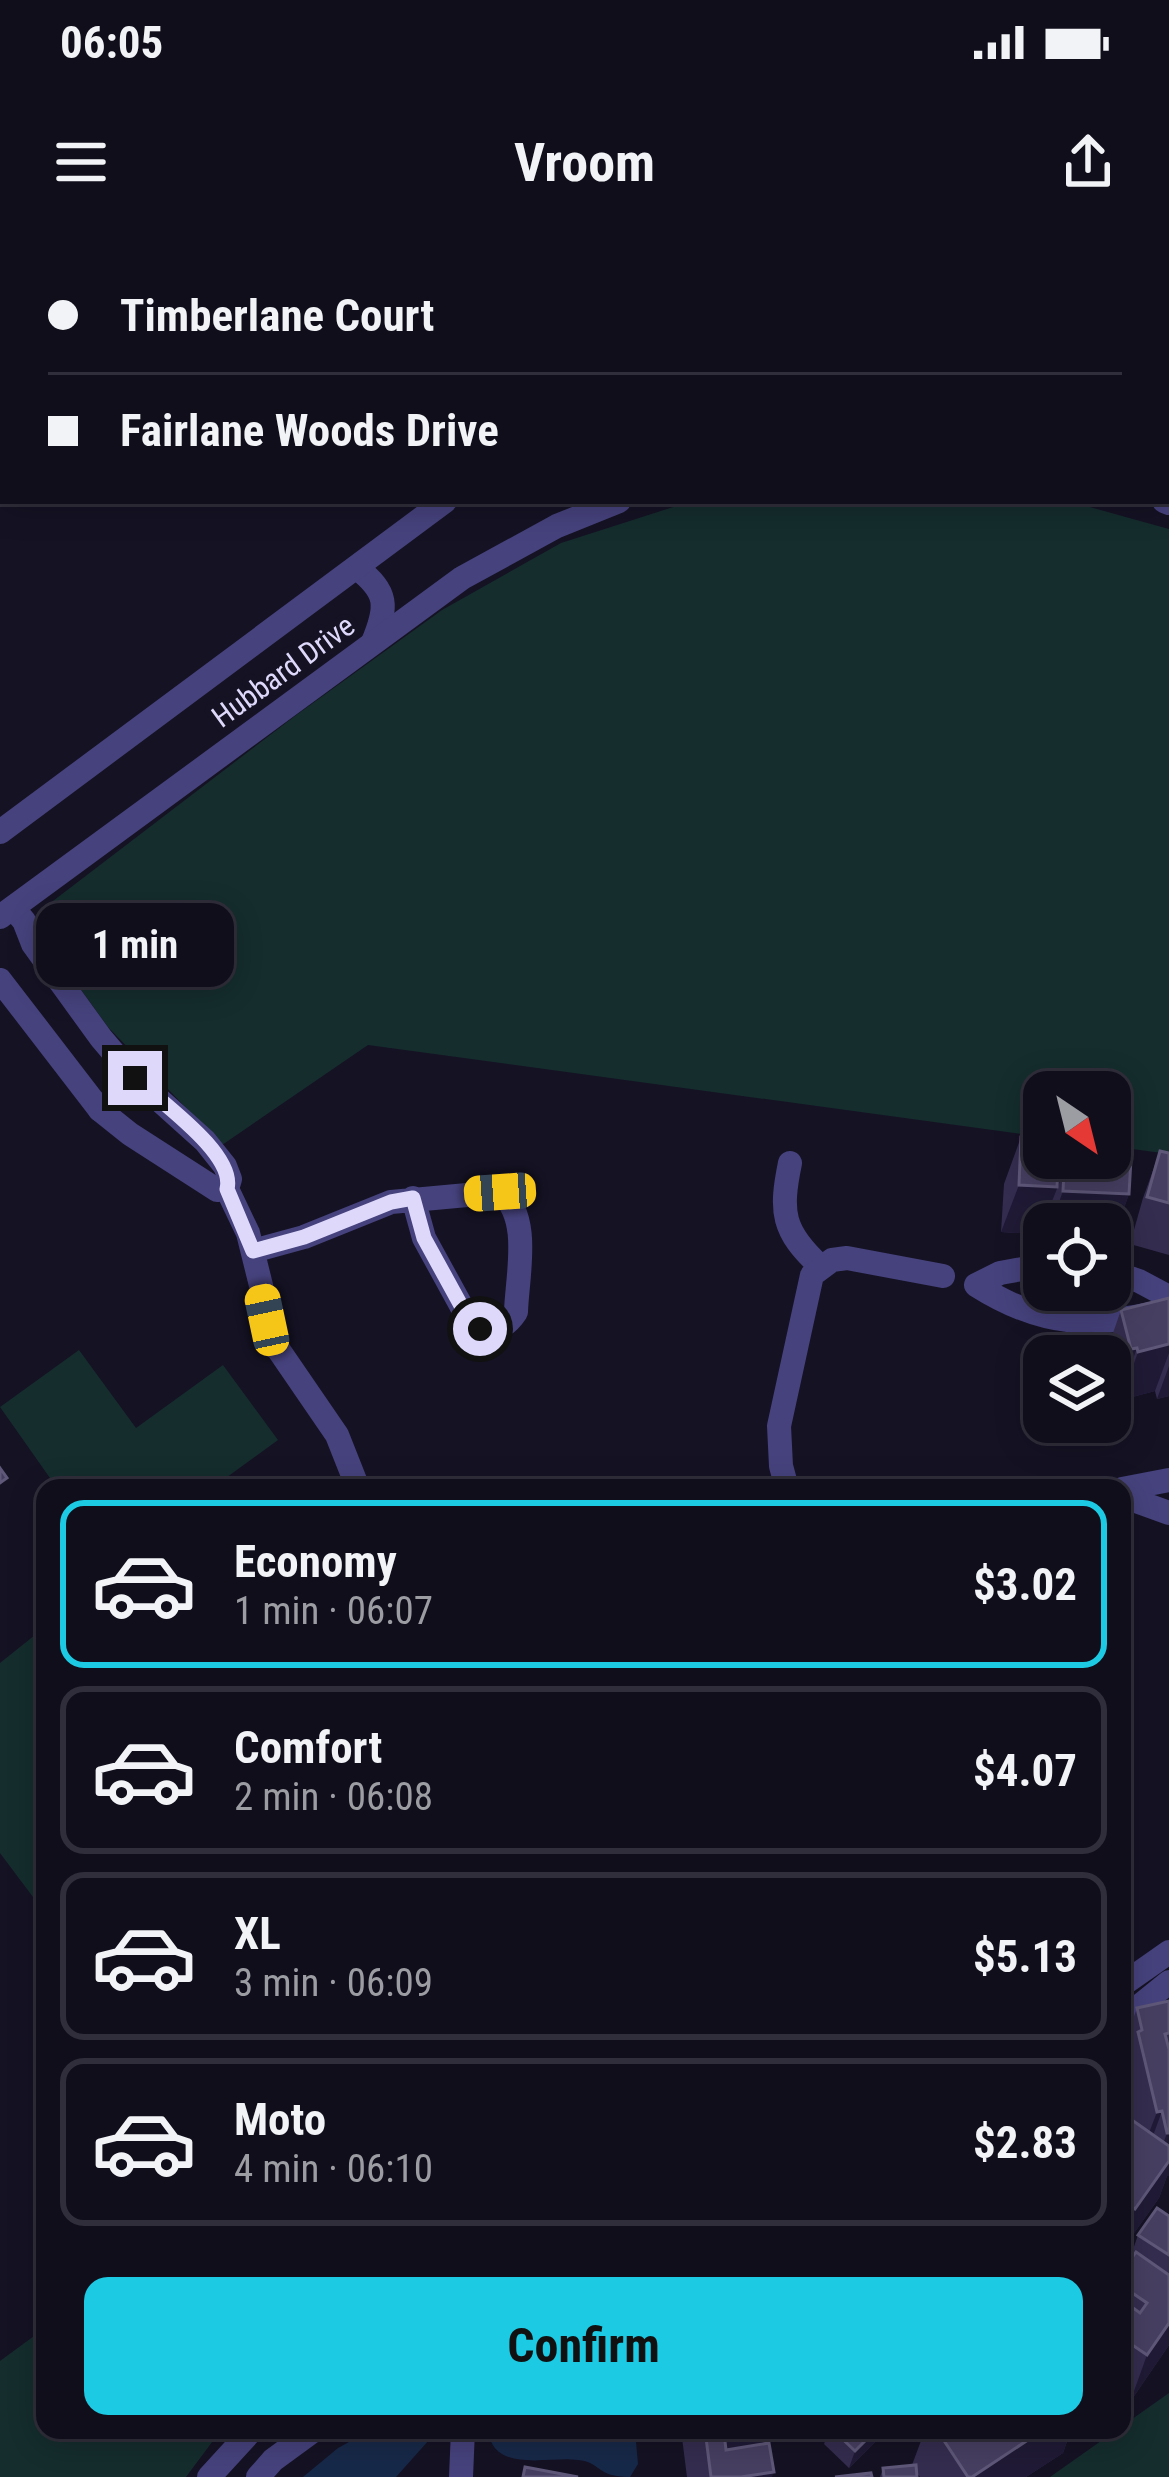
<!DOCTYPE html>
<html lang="en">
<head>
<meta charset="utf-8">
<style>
	:root { --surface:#100e1b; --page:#1e1c28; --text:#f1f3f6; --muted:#9c9ca3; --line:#302e3a; --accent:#1dcae3 }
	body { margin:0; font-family:"Roboto Condensed",sans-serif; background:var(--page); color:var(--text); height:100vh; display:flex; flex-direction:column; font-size:45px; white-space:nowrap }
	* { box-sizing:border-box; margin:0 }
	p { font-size:39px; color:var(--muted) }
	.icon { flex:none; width:66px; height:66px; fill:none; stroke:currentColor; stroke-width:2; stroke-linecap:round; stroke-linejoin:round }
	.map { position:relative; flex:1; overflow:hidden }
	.details { position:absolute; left:36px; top:1239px; width:1095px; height:960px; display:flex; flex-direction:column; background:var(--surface); border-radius:24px; box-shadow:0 6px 30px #0003,0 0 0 3px var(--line) }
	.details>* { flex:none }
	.guide { position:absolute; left:0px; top:0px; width:1170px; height:264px; box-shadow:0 6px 30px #0003,0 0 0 3px var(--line); display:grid; align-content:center; height:264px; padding:0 48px; background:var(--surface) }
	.needle { width:78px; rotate:145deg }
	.buttons { position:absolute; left:1023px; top:831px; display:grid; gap:24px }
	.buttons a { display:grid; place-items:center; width:108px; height:108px; border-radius:24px; background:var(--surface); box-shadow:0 6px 30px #0003,0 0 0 3px var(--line); font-size:60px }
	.end { position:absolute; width:54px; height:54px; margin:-27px; border:15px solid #ded9fa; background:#111; box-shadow:0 0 0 6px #111 }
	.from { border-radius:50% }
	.bubble { position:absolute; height:84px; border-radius:24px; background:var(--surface); box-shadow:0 6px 30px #0003,0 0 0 3px var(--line); font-size:39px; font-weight:700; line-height:84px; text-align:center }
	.car { position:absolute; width:36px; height:72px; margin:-36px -18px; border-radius:15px; box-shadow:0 0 9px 3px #0007; background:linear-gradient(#f5c518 24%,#345 0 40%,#f5c518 0 76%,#345 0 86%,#f5c518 0) }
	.guide b { display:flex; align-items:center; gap:42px; height:114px; font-size:45px }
	.guide b+b { border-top:3px solid var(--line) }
	.guide i { width:30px; height:30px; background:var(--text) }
	ul { padding:21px 0 0; list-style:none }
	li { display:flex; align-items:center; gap:36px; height:168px; margin:0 24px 18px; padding:0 24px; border:6px solid var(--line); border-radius:24px }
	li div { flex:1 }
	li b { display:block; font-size:45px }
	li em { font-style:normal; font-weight:700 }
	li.active { border-color:var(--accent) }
	li>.icon { width:108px; height:108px; stroke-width:1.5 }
	.cta { display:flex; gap:24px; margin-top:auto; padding:24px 48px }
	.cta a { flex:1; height:138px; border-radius:24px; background:var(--accent); color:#111; font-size:48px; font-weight:700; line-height:138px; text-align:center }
	.status { display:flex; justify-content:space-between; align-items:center; height:84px; padding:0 60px; background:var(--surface); direction:ltr }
	.status svg { height:33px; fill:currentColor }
	header { display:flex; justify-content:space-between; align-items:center; height:156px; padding:0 48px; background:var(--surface); font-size:54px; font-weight:700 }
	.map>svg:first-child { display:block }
	.green { fill:#152d2d }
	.water { fill:#172949 }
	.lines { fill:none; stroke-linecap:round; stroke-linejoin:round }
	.minor { stroke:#46427d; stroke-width:24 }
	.wall { fill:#352d4f }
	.shaded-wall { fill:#201a36 }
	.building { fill:#473f61; stroke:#5f5879; stroke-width:3 }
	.route { stroke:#ded9fa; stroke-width:15 }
	.labels { text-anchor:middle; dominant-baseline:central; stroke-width:12; stroke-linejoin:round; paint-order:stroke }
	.street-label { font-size:30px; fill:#ded9fa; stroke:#151224 }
</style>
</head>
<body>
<div class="status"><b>06:05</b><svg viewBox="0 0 49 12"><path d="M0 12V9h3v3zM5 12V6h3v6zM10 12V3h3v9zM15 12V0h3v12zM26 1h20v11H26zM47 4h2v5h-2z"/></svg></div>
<header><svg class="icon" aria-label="menu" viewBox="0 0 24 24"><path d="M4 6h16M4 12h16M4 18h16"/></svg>Vroom<svg class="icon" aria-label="share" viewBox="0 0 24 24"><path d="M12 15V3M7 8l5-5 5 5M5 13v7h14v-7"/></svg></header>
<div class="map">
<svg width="1169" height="2237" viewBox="0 0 1169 2237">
	<rect width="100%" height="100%" fill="#151224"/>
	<!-- green -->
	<g class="green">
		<polygon points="692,261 1068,261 1169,289 1169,914 1110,906 1110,852 1044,852 1044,897 368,805 222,905 108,787 38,690 49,664 295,476 442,370 561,303"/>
		<polygon points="79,1110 136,1188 223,1125 278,1200 212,1248 57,1248 0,1167"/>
		<polygon points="45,1387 45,1474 35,1491 45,1505 45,1673 0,1613 0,1423"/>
		<polygon points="45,2088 45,2190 221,2190 186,2237 0,2237 0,2121"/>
		<polygon points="1169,2153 1169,2237 1050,2237"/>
	</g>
	<!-- water -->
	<g class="water">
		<polygon points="371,2190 438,2190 396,2237 303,2237 338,2208"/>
		<path d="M488,2190H635L638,2224L630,2237C596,2237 601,2222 578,2220C548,2216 493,2234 488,2190Z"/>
	</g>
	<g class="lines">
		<!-- minor -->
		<g class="minor">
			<polyline points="428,0 434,3"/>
			<polyline points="608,0 616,3"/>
			<polyline points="1049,0 1050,3"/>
			<polyline points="957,3 959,0"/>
			<polyline points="1167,135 1169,135"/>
			<polyline points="1164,261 1169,263"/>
			<path d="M357,328C388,352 388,366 373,402"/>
			<polyline points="0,592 445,261"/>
			<polyline points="13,668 24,681 33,704 101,798 135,838 205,901 225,926 230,939 227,949 248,993 276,1106 337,1195 358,1248"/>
			<polyline points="0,677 462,338 557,286 619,261"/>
			<polyline points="0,740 100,870 130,894 217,950 227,949"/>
			<polyline points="100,870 135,838"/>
			<path d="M790,923C780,972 782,991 820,1026"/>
			<path d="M253,1011L304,997L391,962L500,952C532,977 517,1036 516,1072C503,1092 487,1094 469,1080L424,998L413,958"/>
			<path d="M1044,1025L1000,1033L976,1045C1044,1088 1093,1088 1169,1070"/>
			<polyline points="1110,1031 1139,1041 1169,1057"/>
			<polyline points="787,1248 781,1226 779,1186 812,1035 832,1020 847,1018 943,1036"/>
			<polyline points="1122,1249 1169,1240"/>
			<polyline points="1122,1256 1169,1273"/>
			<polyline points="1122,1745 1169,1712"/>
			<polyline points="1122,1780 1169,1742"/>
			<polyline points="209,2237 252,2190"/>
			<polyline points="258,2237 273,2220 314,2190"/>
			<polyline points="461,2237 463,2190"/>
		</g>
	</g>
	<!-- wall -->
	<g class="wall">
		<polygon points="1021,897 1129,954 1112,1001 1110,1001 1110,984 1046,984 1047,978 1039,994 1001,992 1004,944"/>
		<polygon points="1160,911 1169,913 1169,1015 1130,1004 1143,958"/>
		<polygon points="1169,1058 1169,1156 1157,1159 1155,1151 1121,1160 1120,1155 1114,1157 1110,1140 1110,1116 1105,1116 1121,1070"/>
		<polygon points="1169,1761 1169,1936 1167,1936 1159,1958 1122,2010 1122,1873 1130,1879 1122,1846 1122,1810 1137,1768"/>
		<polygon points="1169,1976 1169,2105 1130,2162 1122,2156 1122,2032 1128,2024 1138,1995"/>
		<polygon points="681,2190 765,2190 759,2205 772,2237 687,2237"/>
		<polygon points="829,2190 879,2190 875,2202 849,2228 824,2204"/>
		<polygon points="925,2190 1071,2190 1063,2213 1026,2237 920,2237 916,2232 917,2237 880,2237 883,2228 912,2225"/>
	</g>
	<!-- shaded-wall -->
	<g class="shaded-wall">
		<polygon points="1058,930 1064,931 1039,994 1001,992 1019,945"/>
		<polygon points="1063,951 1129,954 1112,1001 1110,1001 1110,984 1051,984"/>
		<polygon points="1169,1104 1169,1113 1155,1151 1121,1160 1138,1112"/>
		<polygon points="1137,1108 1120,1155 1114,1157 1131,1109"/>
		<polygon points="1169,1126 1169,1156 1157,1159"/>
		<polygon points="1162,1871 1145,1918 1139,1919 1157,1872"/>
		<polygon points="1167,1893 1169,1893 1169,1936 1167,1936 1159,1958 1122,2010 1122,2004 1135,1969 1150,1940"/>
		<polygon points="1169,2083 1169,2105 1130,2162 1147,2115"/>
		<polygon points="743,2190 765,2190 749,2234 727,2237 724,2193"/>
		<polygon points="876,2190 879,2190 875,2202 849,2228 855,2211"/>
		<polygon points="1043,2190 1071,2190 1063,2213 1026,2237 972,2237"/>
		<polygon points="774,2232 772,2237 741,2237"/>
	</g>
	<!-- building -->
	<g class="building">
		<polygon points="1021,897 1044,898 1044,918 1110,918 1110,901 1132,902 1129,954 1063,951 1064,931 1058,930 1057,947 1019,945"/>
		<polygon points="1160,911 1169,913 1169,963 1147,957"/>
		<polygon points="1169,1058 1169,1104 1138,1112 1137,1108 1131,1109 1121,1070"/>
		<polygon points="0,1228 7,1238 0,1243"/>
		<polygon points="1169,1761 1169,1793 1165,1794 1169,1809 1169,1893 1167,1893 1162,1871 1157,1872 1138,1792 1142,1790 1137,1768"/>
		<polygon points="1122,1873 1169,1906 1169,1921 1135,1969 1122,1960 1122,1919 1129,1909 1122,1905"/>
		<polygon points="1157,1968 1169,1976 1169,2015 1138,1995"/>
		<polygon points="1136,2012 1169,2035 1169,2083 1147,2115 1122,2098 1122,2060 1140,2073 1147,2063 1122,2046 1122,2032"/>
		<polygon points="705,2190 743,2190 724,2193 726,2210 769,2203 774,2232 741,2237 711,2237"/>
		<polygon points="833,2190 876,2190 855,2211"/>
		<polygon points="937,2190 980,2190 983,2194 988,2190 1043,2190 972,2237 968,2237"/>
		<polygon points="916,2225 917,2237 884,2237 883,2228"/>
		<polygon points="525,2227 578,2237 523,2237"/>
		<polygon points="871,2233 872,2237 835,2237"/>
	</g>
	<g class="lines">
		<!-- route -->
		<path class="route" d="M135,838C160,862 236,914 227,949L253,1011L304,997L391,962L413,958L424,998L469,1080L480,1089"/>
	</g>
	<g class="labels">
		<!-- street labels -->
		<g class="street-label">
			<text transform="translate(283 431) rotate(-36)">Hubbard Drive</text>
		</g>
	</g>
</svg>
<div class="buttons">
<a><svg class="needle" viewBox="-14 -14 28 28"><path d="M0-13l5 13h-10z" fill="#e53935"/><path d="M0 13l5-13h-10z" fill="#9c9ca3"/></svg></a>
<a><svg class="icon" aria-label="locate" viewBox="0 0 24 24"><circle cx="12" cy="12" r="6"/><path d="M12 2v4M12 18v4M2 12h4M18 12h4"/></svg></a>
<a><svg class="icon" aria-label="layers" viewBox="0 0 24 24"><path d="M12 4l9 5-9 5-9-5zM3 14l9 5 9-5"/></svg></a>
</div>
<i class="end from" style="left:480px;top:1089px"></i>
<i class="end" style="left:135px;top:838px"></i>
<div class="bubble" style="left:36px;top:663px;width:198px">1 min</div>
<i class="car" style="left:500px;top:952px;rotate:266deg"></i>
<i class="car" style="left:267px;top:1080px;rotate:348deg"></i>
<div class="guide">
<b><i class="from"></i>Timberlane Court</b>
<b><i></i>Fairlane Woods Drive</b>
</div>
<section class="details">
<ul>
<li class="active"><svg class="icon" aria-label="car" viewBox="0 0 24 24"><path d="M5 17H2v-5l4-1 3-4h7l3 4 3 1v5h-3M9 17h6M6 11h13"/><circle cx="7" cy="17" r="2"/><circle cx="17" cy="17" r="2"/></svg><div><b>Economy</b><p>1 min · 06:07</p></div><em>$3.02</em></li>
<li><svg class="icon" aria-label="car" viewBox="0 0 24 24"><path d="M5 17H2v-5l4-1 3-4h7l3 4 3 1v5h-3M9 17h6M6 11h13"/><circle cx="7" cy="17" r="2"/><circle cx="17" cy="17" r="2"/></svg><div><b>Comfort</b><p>2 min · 06:08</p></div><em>$4.07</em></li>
<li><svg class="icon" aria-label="car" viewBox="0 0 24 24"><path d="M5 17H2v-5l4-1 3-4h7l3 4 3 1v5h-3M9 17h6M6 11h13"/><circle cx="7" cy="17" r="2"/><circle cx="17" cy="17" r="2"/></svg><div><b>XL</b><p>3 min · 06:09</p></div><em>$5.13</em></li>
<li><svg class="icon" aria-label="car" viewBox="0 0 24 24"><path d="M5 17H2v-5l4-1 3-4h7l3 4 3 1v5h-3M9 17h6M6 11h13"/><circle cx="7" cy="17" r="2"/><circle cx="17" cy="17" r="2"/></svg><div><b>Moto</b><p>4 min · 06:10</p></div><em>$2.83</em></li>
</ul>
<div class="cta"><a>Confirm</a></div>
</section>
</div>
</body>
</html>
